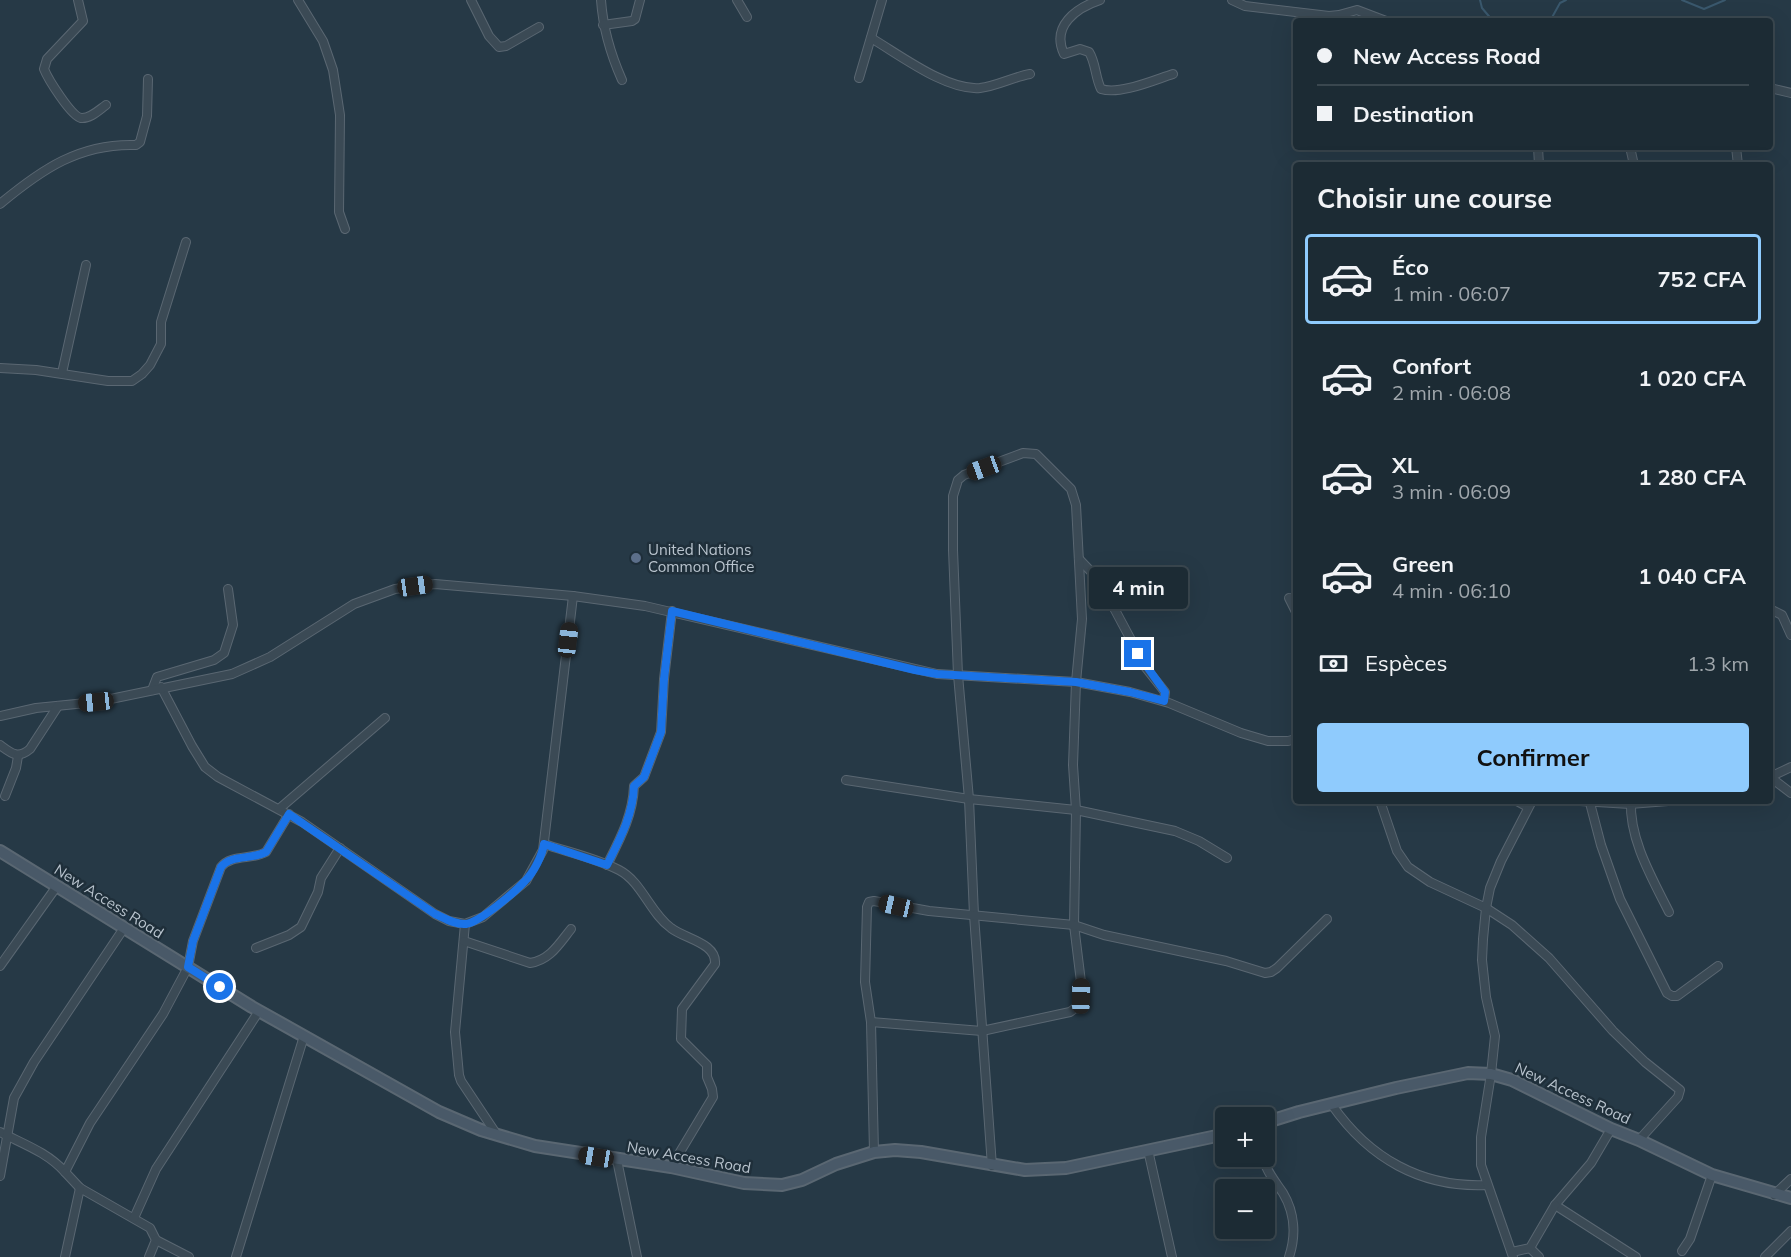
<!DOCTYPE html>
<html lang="fr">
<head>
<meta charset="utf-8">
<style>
	:root { --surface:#1c2b34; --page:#293740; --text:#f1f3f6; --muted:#a0a7ac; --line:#3a474f; --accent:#8fcbfd }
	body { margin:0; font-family:Mulish,sans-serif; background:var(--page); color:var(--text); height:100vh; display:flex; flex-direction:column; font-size:22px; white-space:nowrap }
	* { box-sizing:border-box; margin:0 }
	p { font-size:20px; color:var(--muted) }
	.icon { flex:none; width:33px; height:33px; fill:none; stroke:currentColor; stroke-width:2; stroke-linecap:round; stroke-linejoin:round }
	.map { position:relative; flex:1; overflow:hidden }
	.details { position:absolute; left:1293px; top:162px; width:480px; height:642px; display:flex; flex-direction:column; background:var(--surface); border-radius:6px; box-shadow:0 6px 24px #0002,0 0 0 2px var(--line) }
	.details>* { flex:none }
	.banner { position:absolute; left:1293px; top:18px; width:480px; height:132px; border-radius:6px; box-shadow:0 6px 24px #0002,0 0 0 2px var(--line); display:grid; align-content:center; height:132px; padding:0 24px; background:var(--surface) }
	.controls { position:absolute; left:1215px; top:1107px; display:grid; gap:12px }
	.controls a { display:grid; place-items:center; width:60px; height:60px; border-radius:6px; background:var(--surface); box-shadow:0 6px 24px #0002,0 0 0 2px var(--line); font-size:30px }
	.end { position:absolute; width:27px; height:27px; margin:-14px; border:8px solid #1a73e8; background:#fff; box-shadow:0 0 0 3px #fff }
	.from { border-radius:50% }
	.bubble { position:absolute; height:42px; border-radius:6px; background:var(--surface); box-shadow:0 6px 24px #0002,0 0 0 2px var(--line); font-size:20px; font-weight:700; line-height:42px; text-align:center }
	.car { position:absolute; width:18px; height:36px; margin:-18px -9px; border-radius:8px; box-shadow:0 0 4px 2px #0007; background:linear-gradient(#222 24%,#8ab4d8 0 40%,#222 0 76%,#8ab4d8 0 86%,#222 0) }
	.banner b { display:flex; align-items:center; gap:21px; height:57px; font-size:22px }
	.banner b+b { border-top:2px solid var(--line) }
	.banner i { width:15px; height:15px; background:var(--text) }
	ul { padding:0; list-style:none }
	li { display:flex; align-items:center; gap:18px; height:90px; margin:0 12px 9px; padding:0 12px; border:3px solid transparent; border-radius:6px }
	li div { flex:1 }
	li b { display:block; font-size:22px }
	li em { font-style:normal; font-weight:700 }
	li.selected { border-color:var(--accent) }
	li>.icon { width:54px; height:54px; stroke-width:1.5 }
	h2 { padding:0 24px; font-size:27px; line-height:72px }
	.pay { display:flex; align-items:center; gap:15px; height:66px; padding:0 24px; font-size:22px }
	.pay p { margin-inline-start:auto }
	.primary-button { display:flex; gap:12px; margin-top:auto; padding:12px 24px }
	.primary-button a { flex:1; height:69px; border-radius:6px; background:var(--accent); color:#111; font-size:24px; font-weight:700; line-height:69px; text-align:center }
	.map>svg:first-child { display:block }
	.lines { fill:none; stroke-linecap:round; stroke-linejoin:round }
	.stream { stroke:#3a586d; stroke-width:2 }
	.minor-casing { stroke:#5a6772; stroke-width:10 }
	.secondary-casing { stroke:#5a6772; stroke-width:14 }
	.minor { stroke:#3b4a55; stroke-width:8 }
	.secondary { stroke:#495968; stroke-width:10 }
	.route { stroke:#1a73e8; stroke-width:8 }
	.service-dot { fill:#5c6f8a; stroke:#1f2f3a; stroke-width:2 }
	.labels { text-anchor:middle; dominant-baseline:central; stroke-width:5; stroke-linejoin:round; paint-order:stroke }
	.poi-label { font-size:15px; fill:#b9c4ce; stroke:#1f2f3a; text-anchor:start }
	.street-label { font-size:15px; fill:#b9c4ce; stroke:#1f2f3a }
</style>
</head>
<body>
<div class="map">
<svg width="1791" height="1257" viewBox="0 0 1791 1257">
	<rect width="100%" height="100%" fill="#263946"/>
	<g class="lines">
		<!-- stream -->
		<g class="stream">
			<polyline points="1480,0 1482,8 1493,21"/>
			<polyline points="1682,0 1704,9 1725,0"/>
			<polyline points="1550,21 1560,3 1566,0"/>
		</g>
		<!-- minor casing -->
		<g class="minor-casing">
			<g id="minor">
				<path d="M78,0L83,21L47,59L44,69C48,79 71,116 81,118C90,119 99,110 106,105"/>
				<polyline points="298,0 323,41 333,70 340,115 339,212 345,229"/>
				<polyline points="471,0 489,36 499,47 506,46 539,27"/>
				<path d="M601,0C603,29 610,53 622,80"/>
				<polyline points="737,0 747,17"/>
				<path d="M1100,0C1076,8 1051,26 1064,54L1080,49L1089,52C1096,63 1095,77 1101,89C1120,95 1154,80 1173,74"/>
				<polyline points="1232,0 1245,6 1329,16 1339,15 1357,10 1386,21"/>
				<polyline points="603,25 632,21 635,19 640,0"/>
				<path d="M871,38C900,55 947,91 980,88C997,86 1013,77 1030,74"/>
				<polyline points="859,78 882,0"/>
				<polyline points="1770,88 1791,93"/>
				<polyline points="1538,147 1539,165"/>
				<polyline points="1630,147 1634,165"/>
				<polyline points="1736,147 1738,165"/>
				<path d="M0,204C42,169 80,143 136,145L140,142L147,116L148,79"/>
				<polyline points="0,368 36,370 108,381 132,381 142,374 150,365 161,344 161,322 186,242"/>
				<polyline points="62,373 86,265"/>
				<polyline points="1079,559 1099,580 1146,668 1165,692 1164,701"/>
				<polyline points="1289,598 1296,612"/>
				<polyline points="1770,609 1782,615 1791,635"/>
				<polyline points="161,687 192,746 205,767 218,777 302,822 435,914 449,921 465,924 483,917 526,881 543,850 573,596"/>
				<polyline points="152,690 157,677 214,660 224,653 233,625 228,589"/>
				<polyline points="0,716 36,708 96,702 232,674 270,657 354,604 395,589 435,584 573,596 645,606 937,674 1076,682 1130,692 1169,703 1241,733 1268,741 1288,741 1296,739"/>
				<path d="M0,745C12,754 18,759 30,749L58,706"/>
				<polyline points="1770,777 1791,793"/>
				<polyline points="1770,777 1791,767"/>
				<polyline points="846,780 969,799 1076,810 1175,831 1199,841 1227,858"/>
				<polyline points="5,796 16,768 18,756"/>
				<polyline points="1380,801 1397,851 1408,867 1430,882 1486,908 1512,925 1549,958 1613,1031 1645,1062 1680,1090 1678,1097 1639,1140"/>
				<polyline points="1517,801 1528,807"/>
				<polyline points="1580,801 1630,804 1668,801"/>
				<path d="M1631,801C1629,839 1652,878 1669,912"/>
				<polyline points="1590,803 1601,845 1620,899 1667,993 1672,996 1677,996 1718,966"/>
				<polyline points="279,809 385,718"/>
				<path d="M544,844C568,852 596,858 619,870C642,882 650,913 671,928C685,939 717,943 715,964L682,1009L681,1039L707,1065V1077L712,1089L713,1097L671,1167"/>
				<path d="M607,865C620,839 633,815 634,786L644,777L661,732L664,679L672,611"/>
				<polyline points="465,924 455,1032 459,1075 461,1081 497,1135"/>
				<path d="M464,941L530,963C550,960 559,944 571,929"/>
				<polyline points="256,948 289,935 301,927 318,892 321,878 340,848"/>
				<polyline points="0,966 57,886"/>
				<polyline points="871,1022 982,1031 1070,1012 1078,1006 1081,996 1081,982 1074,925 1076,810 1073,765 1076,682 1082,619 1076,505 1071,489 1036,454 1023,453 964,475 958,480 953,496 953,550 958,675 969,799 974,915 992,1166"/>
				<path d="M1332,1105C1369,1158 1421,1188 1487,1185"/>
				<polyline points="1611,1129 1591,1163 1555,1205 1636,1257"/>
				<path d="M0,1132C23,1144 47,1152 65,1172L90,1123L163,1014L188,967L193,941L221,867C231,854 252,860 266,852L289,814"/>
				<polyline points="1148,1150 1172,1257"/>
				<polyline points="874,1152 871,1022 865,982 867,907 869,902 874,901 929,911 1074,925 1104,935 1226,961 1265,973 1271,972 1277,968 1327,919"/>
				<path d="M1262,1156C1266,1171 1275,1181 1283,1193C1295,1213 1296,1236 1289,1257"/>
				<polyline points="617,1160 637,1257"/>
				<polyline points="65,1172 80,1188 150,1228 156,1240 149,1257"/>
				<polyline points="0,1176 14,1098 34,1062 124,928"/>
				<polyline points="1774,1195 1791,1179"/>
				<polyline points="134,1218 156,1169 259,1011"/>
				<polyline points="156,1240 189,1257"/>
				<polyline points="1530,1248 1539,1257"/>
				<polyline points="1682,1251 1690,1239 1712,1175"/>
				<polyline points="1512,1252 1530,1248 1555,1205"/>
				<polyline points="65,1257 80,1188"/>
				<polyline points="236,1257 304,1036"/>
				<polyline points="1513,1257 1481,1165 1481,1137 1491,1074 1495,1036 1486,997 1482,960 1483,939 1486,908 1490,888 1501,861 1532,801"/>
				<polyline points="1765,1257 1791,1231"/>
			</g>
		</g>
		<!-- secondary casing -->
		<g class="secondary-casing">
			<g id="secondary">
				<polyline points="0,851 252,1007 439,1112 481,1130 535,1146 671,1167 744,1183 782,1185 802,1180 836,1164 874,1152 895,1150 921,1152 1025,1170 1066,1168 1226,1134"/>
				<polyline points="1264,1123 1299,1112 1396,1088 1468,1073 1491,1074 1512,1080 1611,1129 1639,1140 1712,1175 1791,1198"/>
			</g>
		</g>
		<!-- minor -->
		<use href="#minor" class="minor"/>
		<!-- secondary -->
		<use href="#secondary" class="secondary"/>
	</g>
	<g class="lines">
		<!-- route -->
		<path class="route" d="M220,987L188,967L193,941L221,867C231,854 252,860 266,852L289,814L435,914C444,918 455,925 466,924C480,922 515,892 525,881C534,872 542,856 544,844L607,865C620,839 633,815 634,786L644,777L661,732L664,679L672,611L915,670L937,674L1076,682L1130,692L1164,701L1165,692L1138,654"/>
	</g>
	<!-- markers -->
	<circle class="service-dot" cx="636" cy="558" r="6"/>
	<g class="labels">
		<!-- poi labels -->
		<g class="poi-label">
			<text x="648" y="549">United Nations<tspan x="648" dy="17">Common Office</tspan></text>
		</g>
		<!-- street labels -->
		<g class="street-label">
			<text transform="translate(109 901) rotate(32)">New Access Road</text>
			<text transform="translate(1573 1093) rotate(25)">New Access Road</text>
			<text transform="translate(689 1157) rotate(10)">New Access Road</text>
		</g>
	</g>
</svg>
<div class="controls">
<a>+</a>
<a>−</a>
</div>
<i class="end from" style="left:220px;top:987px"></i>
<i class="end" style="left:1138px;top:654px"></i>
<div class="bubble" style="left:1089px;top:567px;width:99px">4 min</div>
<i class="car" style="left:984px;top:468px;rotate:250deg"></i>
<i class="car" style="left:415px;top:586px;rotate:82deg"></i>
<i class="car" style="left:568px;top:640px;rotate:7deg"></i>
<i class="car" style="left:96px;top:702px;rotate:264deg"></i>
<i class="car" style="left:896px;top:906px;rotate:283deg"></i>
<i class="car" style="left:1081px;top:996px;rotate:1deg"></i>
<i class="car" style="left:596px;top:1157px;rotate:279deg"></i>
<div class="banner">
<b><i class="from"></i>New Access Road</b>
<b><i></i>Destination</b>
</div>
<section class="details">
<h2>Choisir une course</h2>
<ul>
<li class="selected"><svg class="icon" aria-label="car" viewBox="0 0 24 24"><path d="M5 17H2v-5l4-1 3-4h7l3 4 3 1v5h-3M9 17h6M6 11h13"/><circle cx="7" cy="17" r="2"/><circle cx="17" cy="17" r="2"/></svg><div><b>Éco</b><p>1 min · 06:07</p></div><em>752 CFA</em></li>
<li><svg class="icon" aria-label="car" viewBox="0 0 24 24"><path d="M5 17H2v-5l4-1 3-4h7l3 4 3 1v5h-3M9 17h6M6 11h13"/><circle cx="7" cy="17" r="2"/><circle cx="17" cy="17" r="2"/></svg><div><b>Confort</b><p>2 min · 06:08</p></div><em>1 020 CFA</em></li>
<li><svg class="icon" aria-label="car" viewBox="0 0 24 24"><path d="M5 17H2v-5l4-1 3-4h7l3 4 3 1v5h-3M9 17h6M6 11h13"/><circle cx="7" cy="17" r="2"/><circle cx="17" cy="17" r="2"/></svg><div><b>XL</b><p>3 min · 06:09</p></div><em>1 280 CFA</em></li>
<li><svg class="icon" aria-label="car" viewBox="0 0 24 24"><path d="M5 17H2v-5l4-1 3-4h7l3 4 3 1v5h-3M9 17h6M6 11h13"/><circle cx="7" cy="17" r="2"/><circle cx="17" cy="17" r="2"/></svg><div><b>Green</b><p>4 min · 06:10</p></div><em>1 040 CFA</em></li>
</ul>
<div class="pay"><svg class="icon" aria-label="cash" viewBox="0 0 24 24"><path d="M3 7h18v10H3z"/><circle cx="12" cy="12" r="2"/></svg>Espèces<p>1.3 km</p></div>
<div class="primary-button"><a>Confirmer</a></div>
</section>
</div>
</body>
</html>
